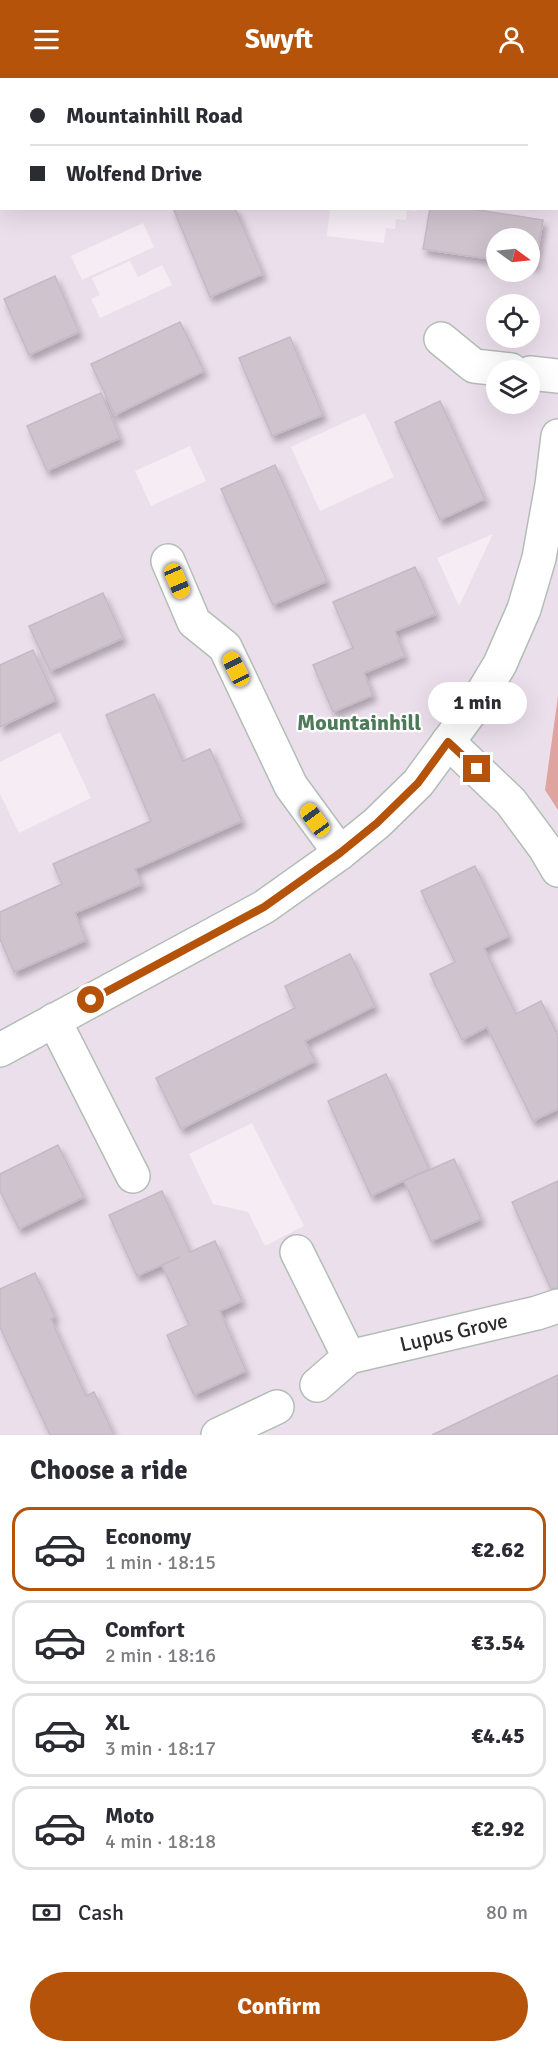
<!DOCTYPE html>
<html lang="en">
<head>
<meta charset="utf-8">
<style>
	:root { --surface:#fff; --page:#f7f7f7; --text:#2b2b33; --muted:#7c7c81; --line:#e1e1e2; --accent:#b45309 }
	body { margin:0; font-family:Signika,sans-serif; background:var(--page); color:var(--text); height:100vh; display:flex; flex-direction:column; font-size:22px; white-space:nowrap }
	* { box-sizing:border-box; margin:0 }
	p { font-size:20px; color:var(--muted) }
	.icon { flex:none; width:33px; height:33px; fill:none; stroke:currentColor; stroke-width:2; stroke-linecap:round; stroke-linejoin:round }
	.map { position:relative; height:1357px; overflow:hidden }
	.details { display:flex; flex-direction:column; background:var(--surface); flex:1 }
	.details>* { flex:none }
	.guide { position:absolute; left:0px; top:0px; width:558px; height:132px; box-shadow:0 6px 24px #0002; display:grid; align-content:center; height:132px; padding:0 30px; background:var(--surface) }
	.needle { width:39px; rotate:105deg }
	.controls { position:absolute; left:486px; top:150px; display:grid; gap:12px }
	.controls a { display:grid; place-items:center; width:54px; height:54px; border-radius:50%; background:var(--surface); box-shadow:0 6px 24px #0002; font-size:30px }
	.end { position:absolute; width:27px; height:27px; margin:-14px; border:8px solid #b45309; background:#fff; box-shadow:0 0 0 3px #fff }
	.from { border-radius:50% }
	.bubble { position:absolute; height:42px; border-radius:21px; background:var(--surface); box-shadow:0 6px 24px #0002; font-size:20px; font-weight:700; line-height:42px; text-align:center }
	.car { position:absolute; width:18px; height:36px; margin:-18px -9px; border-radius:8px; box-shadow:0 0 4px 2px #0007; background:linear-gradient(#f5c518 24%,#345 0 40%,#f5c518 0 76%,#345 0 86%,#f5c518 0) }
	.guide b { display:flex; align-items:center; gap:21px; height:57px; font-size:22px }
	.guide b+b { border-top:2px solid var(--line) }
	.guide i { width:15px; height:15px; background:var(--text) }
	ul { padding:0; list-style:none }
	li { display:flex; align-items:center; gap:18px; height:84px; margin:0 12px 9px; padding:0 18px; border:3px solid var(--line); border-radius:18px }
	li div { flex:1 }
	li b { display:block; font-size:22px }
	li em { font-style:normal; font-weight:700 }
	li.selected { border-color:var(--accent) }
	li>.icon { width:54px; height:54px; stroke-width:1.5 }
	h2 { padding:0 30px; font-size:27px; line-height:72px }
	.pay { display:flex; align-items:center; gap:15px; height:66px; padding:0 30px; font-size:22px }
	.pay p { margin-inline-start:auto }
	.cta { display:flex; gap:12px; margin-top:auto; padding:12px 30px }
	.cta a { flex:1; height:69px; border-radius:36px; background:var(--accent); color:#fff; font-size:24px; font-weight:700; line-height:69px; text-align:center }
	header { display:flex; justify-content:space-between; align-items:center; height:78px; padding:0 30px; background:var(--accent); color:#fff; font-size:27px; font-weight:700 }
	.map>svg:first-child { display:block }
	.green { fill:#dfa49f }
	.plaza { fill:#f5ecf4 }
	.building { fill:#cfc3ce; stroke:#c8b8c6; stroke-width:1.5; filter:url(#shadow) }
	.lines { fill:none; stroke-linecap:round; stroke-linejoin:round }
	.minor-casing { stroke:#b2beb5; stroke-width:36 }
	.minor { stroke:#fff; stroke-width:33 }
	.route { stroke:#b45309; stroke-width:8 }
	.labels { text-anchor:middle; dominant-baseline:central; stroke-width:4.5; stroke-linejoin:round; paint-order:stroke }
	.street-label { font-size:21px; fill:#2b2b2b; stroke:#fff }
	.neighbourhood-label { font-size:22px; font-weight:bold; fill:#4e7a59; stroke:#fff }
</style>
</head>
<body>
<header><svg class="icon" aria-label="menu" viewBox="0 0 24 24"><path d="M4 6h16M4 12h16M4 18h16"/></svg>Swyft<svg class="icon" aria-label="person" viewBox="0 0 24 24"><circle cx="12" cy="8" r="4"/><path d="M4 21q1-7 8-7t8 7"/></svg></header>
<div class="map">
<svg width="558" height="1357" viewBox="0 0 558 1357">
	<defs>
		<filter id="shadow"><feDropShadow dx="3.5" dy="6" stdDeviation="3" flood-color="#0004"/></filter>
	</defs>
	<rect width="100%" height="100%" fill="#ecdfec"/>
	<!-- green -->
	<polygon class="green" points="558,618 558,732 545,712"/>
	<!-- plaza -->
	<g class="plaza">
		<polygon points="330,131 330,130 417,131 417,133 407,132 406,142 396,141 395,151 386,150 384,165 327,158"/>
		<polygon points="143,145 154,169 82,202 71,178"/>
		<polygon points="130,183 138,199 162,187 172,207 100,240 91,221 100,217 92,200"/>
		<polygon points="365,335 394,399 320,433 291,369"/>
		<polygon points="190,368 206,403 151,428 135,393"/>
		<polygon points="493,456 459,528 437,480"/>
		<polygon points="60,654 91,720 19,755 0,716 0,684"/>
		<polygon points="252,1045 304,1148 265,1168 248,1134 213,1126 189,1076"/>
	</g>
	<!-- building -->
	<g class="building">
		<polygon points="173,130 235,130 263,196 210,219"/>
		<polygon points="430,130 466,130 543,142 535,188 530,187 530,160 496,160 496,182 423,171"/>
		<polygon points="55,198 79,254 29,277 4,221"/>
		<polygon points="180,244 204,293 115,337 91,286"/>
		<polygon points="290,259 323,337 272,358 239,280"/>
		<polygon points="101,315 120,360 47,393 27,348"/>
		<polygon points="440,323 485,421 440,442 395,344"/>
		<polygon points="275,387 327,503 273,527 221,411"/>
		<polygon points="415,489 436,536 395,553 405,578 364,595 373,617 333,634 313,587 353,570 333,524"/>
		<polygon points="103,515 123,560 50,593 29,548"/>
		<polygon points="33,572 56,622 0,649 0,587"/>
		<polygon points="154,616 183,683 210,671 242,743 135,791 142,806 75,835 86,862 14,894 0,861 0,834 62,806 53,786 151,743 106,637"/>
		<polygon points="475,788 509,858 484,870 516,936 541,923 558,958 558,1031 533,1043 487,949 462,962 430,896 455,884 421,813"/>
		<polygon points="350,876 375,928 305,963 315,983 181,1051 156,1000 295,930 285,908"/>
		<polygon points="386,996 429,1091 371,1118 328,1023"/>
		<polygon points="58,1067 84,1119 19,1151 0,1113 0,1096"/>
		<polygon points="454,1081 481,1141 431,1163 404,1103"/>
		<polygon points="558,1103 558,1210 551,1211 512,1124"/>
		<polygon points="162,1113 190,1174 215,1163 242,1223 220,1233 246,1293 194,1317 167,1257 189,1247 162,1187 180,1179 137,1198 109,1137"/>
		<polygon points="35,1195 55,1238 51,1241 86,1318 94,1314 114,1357 50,1357 0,1249 0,1211"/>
		<polygon points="558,1297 558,1357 432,1357 509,1320"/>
	</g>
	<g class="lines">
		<!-- minor casing -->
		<g class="minor-casing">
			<g id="minor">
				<polyline points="245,0 246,2"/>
				<polyline points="23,2 26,0"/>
				<polyline points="0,12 2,11"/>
				<polyline points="441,261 474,288 511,292"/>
				<polyline points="530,295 558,298"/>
				<polyline points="168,483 194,544 225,569 291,708 340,775"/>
				<polyline points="448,664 511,724 545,770 558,792"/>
				<polyline points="54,942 133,1098"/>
				<polyline points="0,972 264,829 340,775 377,745 418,705 476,626 500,586 524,531 539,480 552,407 558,358"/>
				<polyline points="297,1174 349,1279"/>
				<path id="s1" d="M317,1307L349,1279L537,1235L558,1228"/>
				<polyline points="218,1357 277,1329"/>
			</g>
		</g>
		<!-- minor -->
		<use href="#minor" class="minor"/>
	</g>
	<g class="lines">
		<!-- route -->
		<polyline class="route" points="91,922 264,829 340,775 377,745 418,705 448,664 477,691"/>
	</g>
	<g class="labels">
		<!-- street labels -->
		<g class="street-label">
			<text stroke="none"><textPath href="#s1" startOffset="150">Lupus Grove</textPath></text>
		</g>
		<!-- neighbourhood labels -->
		<g class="neighbourhood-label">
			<text x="359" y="644">Mountainhill</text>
		</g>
	</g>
</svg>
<div class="controls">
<a><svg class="needle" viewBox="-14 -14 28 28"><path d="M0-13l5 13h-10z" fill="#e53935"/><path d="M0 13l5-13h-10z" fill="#7c7c81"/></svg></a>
<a><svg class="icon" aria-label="locate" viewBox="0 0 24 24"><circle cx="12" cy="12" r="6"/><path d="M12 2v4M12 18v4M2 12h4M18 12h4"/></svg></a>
<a><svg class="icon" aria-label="layers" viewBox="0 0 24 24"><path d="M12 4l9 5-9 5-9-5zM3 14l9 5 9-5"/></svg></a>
</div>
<i class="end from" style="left:91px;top:922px"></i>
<i class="end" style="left:477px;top:691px"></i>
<div class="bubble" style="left:428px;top:604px;width:99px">1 min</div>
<i class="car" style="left:177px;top:503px;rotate:157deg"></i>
<i class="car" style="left:236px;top:591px;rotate:333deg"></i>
<i class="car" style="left:315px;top:742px;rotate:324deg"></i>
<div class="guide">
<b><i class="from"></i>Mountainhill Road</b>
<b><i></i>Wolfend Drive</b>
</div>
</div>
<section class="details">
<h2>Choose a ride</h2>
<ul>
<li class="selected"><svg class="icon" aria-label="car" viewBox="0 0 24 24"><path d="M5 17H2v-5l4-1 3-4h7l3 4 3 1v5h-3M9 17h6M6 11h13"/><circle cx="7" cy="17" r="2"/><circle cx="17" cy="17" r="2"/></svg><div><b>Economy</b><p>1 min · 18:15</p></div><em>€2.62</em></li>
<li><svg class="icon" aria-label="car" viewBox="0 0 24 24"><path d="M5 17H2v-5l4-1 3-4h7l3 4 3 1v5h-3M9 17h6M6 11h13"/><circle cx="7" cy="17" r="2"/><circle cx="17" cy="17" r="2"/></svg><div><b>Comfort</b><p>2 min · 18:16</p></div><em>€3.54</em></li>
<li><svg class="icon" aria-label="car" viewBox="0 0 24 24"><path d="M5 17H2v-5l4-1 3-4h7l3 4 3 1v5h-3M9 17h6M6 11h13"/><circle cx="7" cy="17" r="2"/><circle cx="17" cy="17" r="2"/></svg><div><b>XL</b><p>3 min · 18:17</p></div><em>€4.45</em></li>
<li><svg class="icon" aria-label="car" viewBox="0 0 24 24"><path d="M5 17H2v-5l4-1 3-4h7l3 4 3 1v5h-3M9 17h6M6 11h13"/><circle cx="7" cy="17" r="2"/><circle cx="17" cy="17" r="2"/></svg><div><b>Moto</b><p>4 min · 18:18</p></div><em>€2.92</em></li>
</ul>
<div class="pay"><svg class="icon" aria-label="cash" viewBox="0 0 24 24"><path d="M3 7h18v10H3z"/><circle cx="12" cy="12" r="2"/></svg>Cash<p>80 m</p></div>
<div class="cta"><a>Confirm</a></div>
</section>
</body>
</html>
